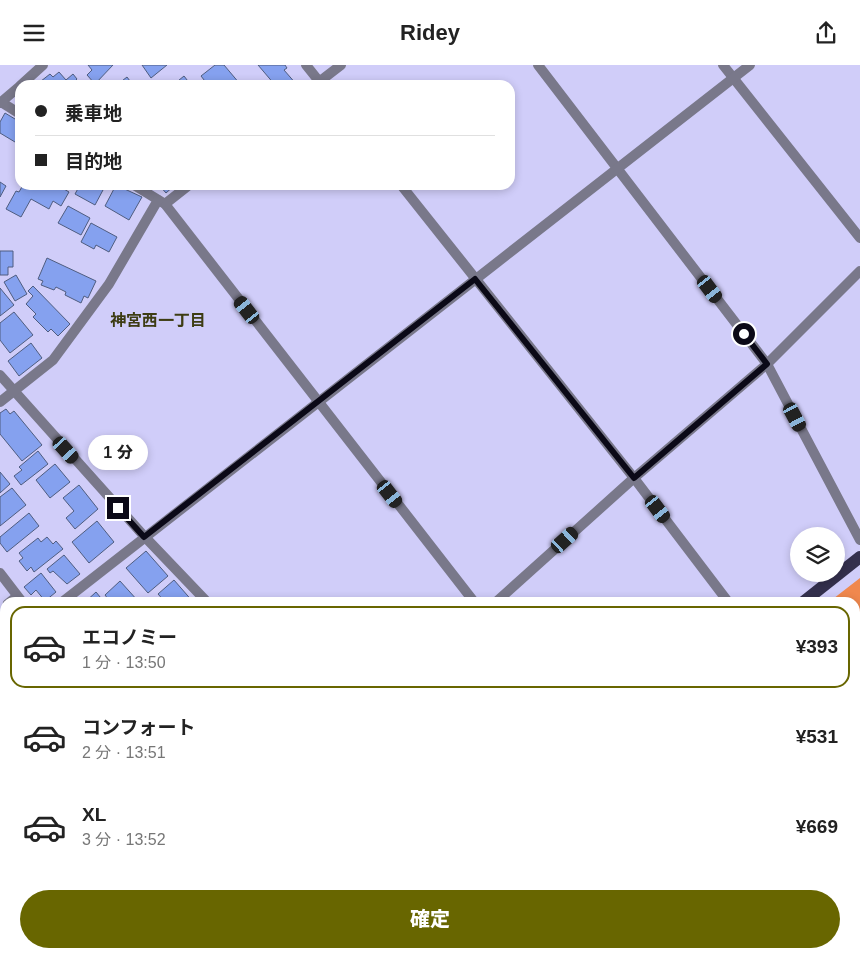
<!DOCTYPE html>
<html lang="ja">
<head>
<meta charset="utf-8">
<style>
	:root { --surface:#fff; --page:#f6f6f6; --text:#222; --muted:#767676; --line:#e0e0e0; --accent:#686600 }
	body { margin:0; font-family:Arial,"Noto Sans JP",sans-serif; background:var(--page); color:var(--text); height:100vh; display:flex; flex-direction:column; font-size:19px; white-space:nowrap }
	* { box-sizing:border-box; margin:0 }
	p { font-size:16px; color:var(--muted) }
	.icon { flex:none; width:28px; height:28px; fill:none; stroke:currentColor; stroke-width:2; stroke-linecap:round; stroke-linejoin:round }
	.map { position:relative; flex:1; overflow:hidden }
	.side { position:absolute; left:0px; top:532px; width:860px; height:361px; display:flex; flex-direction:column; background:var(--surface); border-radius:15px 15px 0 0; box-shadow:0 2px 8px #0003 }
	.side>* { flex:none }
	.top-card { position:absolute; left:15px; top:15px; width:500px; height:110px; border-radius:15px; box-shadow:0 2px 8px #0003; display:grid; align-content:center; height:110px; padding:0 20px; background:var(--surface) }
	.controls { position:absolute; left:790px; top:462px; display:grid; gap:10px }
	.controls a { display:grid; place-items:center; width:55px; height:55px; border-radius:50%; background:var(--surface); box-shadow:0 2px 8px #0003; font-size:25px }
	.end { position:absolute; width:22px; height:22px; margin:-11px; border:6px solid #0b0917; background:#fff; box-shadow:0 0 0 2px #fff }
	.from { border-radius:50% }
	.bubble { position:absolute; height:35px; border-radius:18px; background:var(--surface); box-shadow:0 2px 8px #0003; font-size:16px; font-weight:800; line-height:35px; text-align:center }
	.car { position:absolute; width:15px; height:30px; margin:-15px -8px; border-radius:6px; box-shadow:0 0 4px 1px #0007; background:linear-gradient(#222 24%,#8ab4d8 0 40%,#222 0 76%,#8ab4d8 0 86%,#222 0) }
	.top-card b { display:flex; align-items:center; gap:18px; height:48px; font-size:19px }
	.top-card b+b { border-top:1px solid var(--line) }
	.top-card i { width:12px; height:12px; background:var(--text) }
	ul { padding:9px 0 0; list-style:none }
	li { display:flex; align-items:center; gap:15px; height:82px; margin:0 10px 8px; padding:0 10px; border:2px solid transparent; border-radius:15px }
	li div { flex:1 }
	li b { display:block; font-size:19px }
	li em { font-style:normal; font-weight:800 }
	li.current { border-color:var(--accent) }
	li>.icon { width:45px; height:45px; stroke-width:1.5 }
	.action { display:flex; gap:10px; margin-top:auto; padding:10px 20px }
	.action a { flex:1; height:58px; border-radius:30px; background:var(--accent); color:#fff; font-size:20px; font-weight:800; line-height:58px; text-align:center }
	header { display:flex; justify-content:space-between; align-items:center; height:65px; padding:0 20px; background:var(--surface); font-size:22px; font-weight:800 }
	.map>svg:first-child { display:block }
	.green { fill:#f0884e }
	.building { fill:#85a1ef; stroke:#4f5d80 }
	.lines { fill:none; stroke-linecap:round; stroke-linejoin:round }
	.path { stroke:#8785a6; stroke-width:3; stroke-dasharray:2.5 4; stroke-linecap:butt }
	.service { stroke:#79788a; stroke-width:8 }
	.minor { stroke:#79788a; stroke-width:10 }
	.tertiary { stroke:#79788a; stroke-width:10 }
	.primary { stroke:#34304d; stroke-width:12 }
	.route { stroke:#0b0917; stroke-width:6 }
	.labels { text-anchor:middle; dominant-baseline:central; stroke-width:4.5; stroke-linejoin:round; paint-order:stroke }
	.neighbourhood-label { font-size:16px; font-weight:bold; fill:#3d3c13; stroke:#d0cdf9 }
</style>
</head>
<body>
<header><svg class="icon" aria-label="menu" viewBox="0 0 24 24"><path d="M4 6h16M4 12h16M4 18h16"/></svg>Ridey<svg class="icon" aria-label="share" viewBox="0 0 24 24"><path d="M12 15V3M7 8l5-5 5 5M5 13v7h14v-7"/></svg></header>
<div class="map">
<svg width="860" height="893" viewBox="0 0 860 893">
	<rect width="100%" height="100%" fill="#d0cdf9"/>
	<!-- green -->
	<g class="green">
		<polygon points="860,513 860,893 777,893 774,889 855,889 855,538 829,537"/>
		<polygon points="0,555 5,561 5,889 242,889 241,893 0,893"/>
		<polygon points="464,889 531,889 526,893 463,893"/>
	</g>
	<!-- building -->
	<g class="building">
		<polygon points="88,0 113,0 95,19 87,10 92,5"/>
		<polygon points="142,0 167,0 151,13"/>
		<polygon points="215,0 224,0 240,19 208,20 201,11"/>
		<polygon points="258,0 285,0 287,3 284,5 297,20 275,20"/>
		<polygon points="59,7 66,15 73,9 77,14 71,20 36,20 50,9 53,12"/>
		<polygon points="184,11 191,20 173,20"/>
		<polygon points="127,12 133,20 112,20 116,17 118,19"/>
		<polygon points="5,48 20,57 20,80 0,68 0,57"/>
		<polygon points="0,117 6,121 0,132"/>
		<polygon points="23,120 57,120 69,127 61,141 53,136 49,144 31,134 21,152 6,144 16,126 19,127"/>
		<polygon points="80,120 99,120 97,122 103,125 95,140 75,129"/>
		<polygon points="116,120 142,132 129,155 105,141"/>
		<polygon points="159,120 175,120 166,128"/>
		<polygon points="68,141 90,153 81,170 58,158"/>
		<polygon points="91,158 117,172 109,187 96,180 94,184 81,177"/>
		<polygon points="0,186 13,186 13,202 8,202 8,210 0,210"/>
		<polygon points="47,193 96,216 88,233 84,231 81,238 65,230 66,227 56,222 54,225 41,220 43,216 38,214"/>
		<polygon points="16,210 27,229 15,236 4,217"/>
		<polygon points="33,221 70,259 58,271 51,264 48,267 33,252 36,249 26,239 33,231 28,226"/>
		<polygon points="0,223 14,240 0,251"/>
		<polygon points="14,247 33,270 10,288 0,275 0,258"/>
		<polygon points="31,278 42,293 19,311 8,296"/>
		<polygon points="6,344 10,349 14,346 42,380 22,396 0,369 0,348"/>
		<polygon points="38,386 48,399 21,420 14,411 22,405 19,402"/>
		<polygon points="55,399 70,417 50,433 36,415"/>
		<polygon points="0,407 10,419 0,428"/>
		<polygon points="79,420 98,444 75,464 66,453 74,446 63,433"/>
		<polygon points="12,423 26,440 0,461 0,432"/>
		<polygon points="29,448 39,461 7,487 0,478 0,472"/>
		<polygon points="97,456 114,477 89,498 72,477"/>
		<polygon points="47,472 53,479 56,476 63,484 34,507 31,502 27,506 19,496 23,493 19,488 38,473 41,477"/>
		<polygon points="146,486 168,511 148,528 126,503"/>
		<polygon points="64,490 80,509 67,519 53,506 50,508 47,504"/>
		<polygon points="41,508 56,527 45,536 36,525 31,530 24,522"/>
		<polygon points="174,515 194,538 166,538 158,529"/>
		<polygon points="120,516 138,536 136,538 111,538 105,530"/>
		<polygon points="96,527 105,538 84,538"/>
		<polygon points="2,586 5,590 5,641 0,645 0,588"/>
		<polygon points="0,803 5,810 5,889 143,889 146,893 0,893"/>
		<polygon points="578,889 607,889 610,893 573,893"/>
		<polygon points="680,889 730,889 731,890 727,893 672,893"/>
		<polygon points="745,889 761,889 756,893 748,893"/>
	</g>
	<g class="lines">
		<!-- path -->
		<g class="path">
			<polyline points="855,777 860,774"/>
			<polyline points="737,889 740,893"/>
			<polyline points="545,893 549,889"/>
			<polyline points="655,893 663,889"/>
		</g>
		<!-- service -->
		<polyline class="service" points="7,538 17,530"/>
		<!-- minor -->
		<g class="minor">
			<polyline points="306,0 322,20"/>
			<polyline points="538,0 767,299 860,475"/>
			<polyline points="723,0 860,173"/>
			<polyline points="21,20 43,0"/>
			<polyline points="315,20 341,0"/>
			<polyline points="1,37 20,49"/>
			<polyline points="0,38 20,21"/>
			<polyline points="134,120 165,139 475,538"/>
			<polyline points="401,120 634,413 729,538"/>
			<polyline points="165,139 189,120"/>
			<polyline points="0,310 144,471 208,538"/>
			<polyline points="0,337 53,295 109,219 158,135"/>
			<polyline points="61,538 750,0"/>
			<polyline points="495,538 634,413 767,299 860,206"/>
		</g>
		<!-- tertiary -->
		<g class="tertiary">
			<polyline points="0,508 23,538"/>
			<polyline points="282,889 284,893"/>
		</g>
		<!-- primary -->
		<g class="primary">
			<polyline points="802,538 860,492"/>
			<polyline points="347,893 352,889"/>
		</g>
	</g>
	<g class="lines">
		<!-- route -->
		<polyline class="route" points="118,443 144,472 475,214 634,413 767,299 744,269"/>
	</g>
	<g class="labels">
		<!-- neighbourhood labels -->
		<g class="neighbourhood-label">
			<text x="158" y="255">神宮西一丁目</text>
		</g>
	</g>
</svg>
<div class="controls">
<a><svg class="icon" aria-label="layers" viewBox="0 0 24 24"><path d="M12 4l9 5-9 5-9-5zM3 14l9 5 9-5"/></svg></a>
</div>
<i class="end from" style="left:744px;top:269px"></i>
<i class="end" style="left:118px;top:443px"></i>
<div class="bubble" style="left:88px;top:370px;width:60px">1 分</div>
<i class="car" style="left:710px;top:224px;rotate:143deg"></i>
<i class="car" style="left:247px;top:245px;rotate:322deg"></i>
<i class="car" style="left:795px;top:352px;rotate:152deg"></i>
<i class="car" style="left:66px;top:385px;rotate:138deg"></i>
<i class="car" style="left:390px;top:429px;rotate:142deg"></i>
<i class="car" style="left:658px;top:444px;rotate:143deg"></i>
<i class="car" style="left:565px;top:475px;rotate:48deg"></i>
<div class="top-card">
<b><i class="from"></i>乗車地</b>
<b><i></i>目的地</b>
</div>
<section class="side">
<ul>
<li class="current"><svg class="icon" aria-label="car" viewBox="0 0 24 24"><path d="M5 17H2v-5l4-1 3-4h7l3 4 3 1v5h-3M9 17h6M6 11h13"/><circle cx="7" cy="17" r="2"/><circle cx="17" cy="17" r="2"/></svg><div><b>エコノミー</b><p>1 分 · 13:50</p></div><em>¥393</em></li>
<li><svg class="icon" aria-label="car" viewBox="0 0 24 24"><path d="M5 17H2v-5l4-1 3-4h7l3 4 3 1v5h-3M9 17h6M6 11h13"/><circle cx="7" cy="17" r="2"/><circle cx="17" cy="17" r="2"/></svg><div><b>コンフォート</b><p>2 分 · 13:51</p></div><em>¥531</em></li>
<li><svg class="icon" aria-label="car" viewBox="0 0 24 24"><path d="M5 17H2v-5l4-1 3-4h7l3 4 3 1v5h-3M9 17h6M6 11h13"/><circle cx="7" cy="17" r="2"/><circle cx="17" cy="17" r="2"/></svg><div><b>XL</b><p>3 分 · 13:52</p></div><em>¥669</em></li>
</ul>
<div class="action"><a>確定</a></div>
</section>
</div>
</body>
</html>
